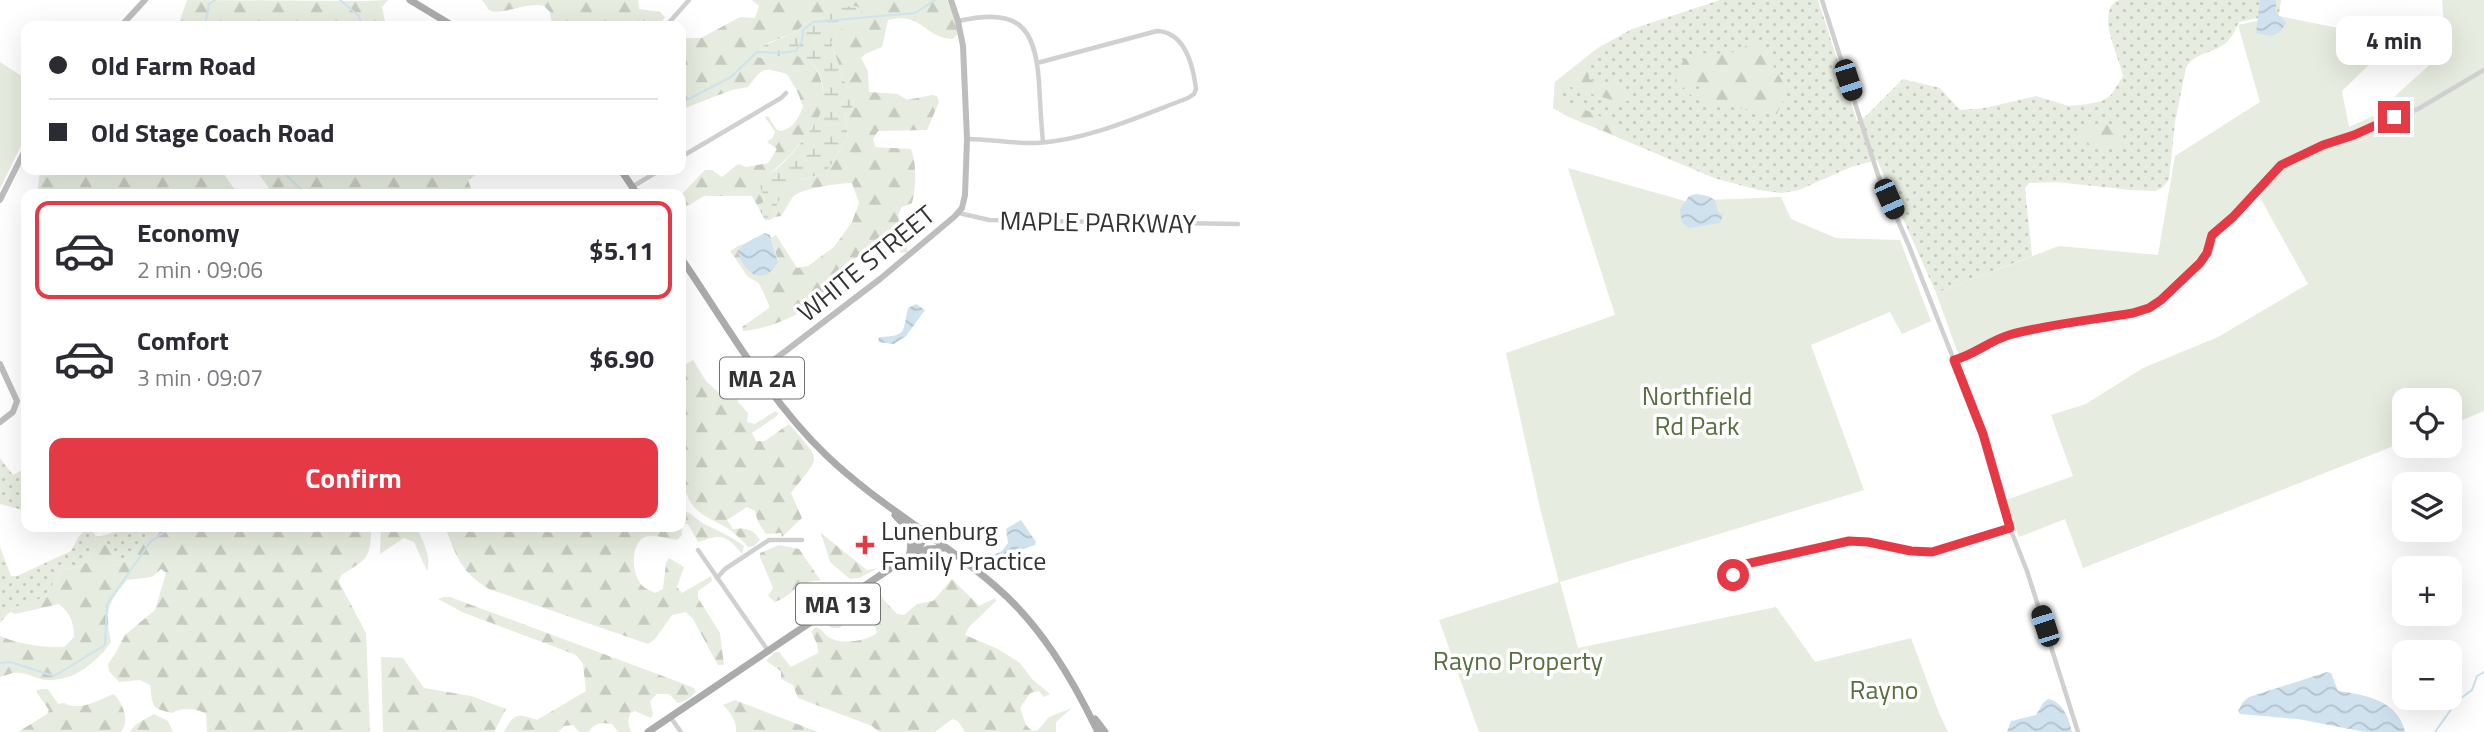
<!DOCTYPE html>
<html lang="en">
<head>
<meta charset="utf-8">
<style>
	:root { --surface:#fff; --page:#f2f2f3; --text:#2b2b33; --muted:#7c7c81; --line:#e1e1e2; --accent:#e63946 }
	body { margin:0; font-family:"Titillium Web",sans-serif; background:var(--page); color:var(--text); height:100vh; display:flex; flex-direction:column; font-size:26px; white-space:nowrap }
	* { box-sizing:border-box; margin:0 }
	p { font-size:23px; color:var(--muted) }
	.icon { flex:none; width:38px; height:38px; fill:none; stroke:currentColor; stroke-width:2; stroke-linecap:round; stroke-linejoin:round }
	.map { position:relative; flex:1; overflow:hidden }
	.side { position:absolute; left:21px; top:189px; width:665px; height:343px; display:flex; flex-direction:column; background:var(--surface); border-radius:14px; box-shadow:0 7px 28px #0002 }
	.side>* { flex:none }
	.hud { position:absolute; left:21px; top:21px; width:665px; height:154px; border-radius:14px; box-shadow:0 7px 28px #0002; display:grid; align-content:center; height:154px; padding:0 28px; background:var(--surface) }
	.tools { position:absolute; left:2392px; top:388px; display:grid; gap:14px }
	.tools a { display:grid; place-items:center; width:70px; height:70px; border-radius:14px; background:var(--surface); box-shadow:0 7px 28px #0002; font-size:35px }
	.end { position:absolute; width:32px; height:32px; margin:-16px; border:9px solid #e63946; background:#fff; box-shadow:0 0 0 4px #fff }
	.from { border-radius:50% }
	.bubble { position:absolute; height:49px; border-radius:14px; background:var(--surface); box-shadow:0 7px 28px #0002; font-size:23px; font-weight:700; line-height:49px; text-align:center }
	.car { position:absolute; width:21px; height:42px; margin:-21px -10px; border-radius:9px; box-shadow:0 0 5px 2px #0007; background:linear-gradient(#222 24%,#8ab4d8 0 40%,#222 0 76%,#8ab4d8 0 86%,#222 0) }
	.hud b { display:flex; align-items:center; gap:24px; height:66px; font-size:26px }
	.hud b+b { border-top:2px solid var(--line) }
	.hud i { width:18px; height:18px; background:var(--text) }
	ul { padding:12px 0 0; list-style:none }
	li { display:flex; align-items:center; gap:21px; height:98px; margin:0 14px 10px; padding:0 14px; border:4px solid transparent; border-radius:14px }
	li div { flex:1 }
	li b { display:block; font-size:26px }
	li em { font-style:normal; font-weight:700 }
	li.current { border-color:var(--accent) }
	li>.icon { width:63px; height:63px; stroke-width:1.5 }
	.button { display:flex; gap:14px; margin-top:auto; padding:14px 28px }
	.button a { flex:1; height:80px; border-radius:14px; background:var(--accent); color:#fff; font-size:28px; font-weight:700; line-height:80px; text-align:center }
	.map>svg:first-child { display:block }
	.grass { fill:url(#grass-dots) }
	.forest { fill:url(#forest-firs) }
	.wetland { fill:url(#wetland-marsh) }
	.park { fill:#e6ecdf }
	.water { fill:url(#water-waves) }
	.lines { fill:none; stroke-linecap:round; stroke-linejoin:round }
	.stream { stroke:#cfe2ee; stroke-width:2 }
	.street { stroke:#d0d0d0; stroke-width:4.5 }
	.secondary { stroke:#bdbdbd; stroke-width:6 }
	.primary { stroke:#ababab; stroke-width:7 }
	.route { stroke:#e63946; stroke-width:9 }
	.poi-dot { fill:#e63946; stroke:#fff; stroke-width:2.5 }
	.labels { text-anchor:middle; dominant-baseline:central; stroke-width:7; stroke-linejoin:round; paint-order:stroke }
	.shield { fill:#fff; stroke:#707070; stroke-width:2 }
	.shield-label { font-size:24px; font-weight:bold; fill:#333 }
	.street-label { font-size:26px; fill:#333; stroke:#fff }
	.park-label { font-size:26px; fill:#56703f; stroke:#fff }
	.poi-label { font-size:26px; fill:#333; stroke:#fff; text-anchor:start }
</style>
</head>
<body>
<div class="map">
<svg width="2484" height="732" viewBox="0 0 2484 732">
	<defs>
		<pattern id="grass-dots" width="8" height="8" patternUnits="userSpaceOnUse" patternTransform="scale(1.75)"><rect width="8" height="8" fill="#e6ecdf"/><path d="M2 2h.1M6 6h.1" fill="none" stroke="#c6cbc0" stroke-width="1.8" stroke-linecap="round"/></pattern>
		<pattern id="forest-firs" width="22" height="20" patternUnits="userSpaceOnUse" patternTransform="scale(1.75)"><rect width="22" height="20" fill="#e6ecdf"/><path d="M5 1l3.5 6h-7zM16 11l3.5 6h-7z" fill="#c6cbc0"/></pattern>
		<pattern id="wetland-marsh" width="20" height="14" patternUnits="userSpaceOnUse" patternTransform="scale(1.75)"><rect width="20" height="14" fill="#e6ecdf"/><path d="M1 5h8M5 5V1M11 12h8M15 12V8" fill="none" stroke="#c6cbc0"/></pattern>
		<pattern id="water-waves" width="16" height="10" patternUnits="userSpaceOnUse" patternTransform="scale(1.75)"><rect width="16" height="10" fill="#cfe2ee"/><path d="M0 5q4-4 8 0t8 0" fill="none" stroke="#b2c2cd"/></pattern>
	</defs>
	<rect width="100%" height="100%" fill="#fff"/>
	<!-- grass -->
	<g class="grass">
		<path d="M1720,0H1818L1857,121L1865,117L1903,79L1940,88L1960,110L1985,108L2036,96L2069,106L2088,104L2102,101L2111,95L2123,76C2119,56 2095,12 2118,0H2281L2279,14L2239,22C2235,30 2231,40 2223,45C2210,54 2194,53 2186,68L2175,122L2169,180L2162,188L2155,191L2130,190L2057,182L2029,183L2025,188L2032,256L1936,293L1877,160L1851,167L1799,190L1782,193L1758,190L1714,178L1567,116L1553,108L1555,82L1598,48L1632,29Z"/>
		<polygon points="0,458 13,475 26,468 26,508 19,509 0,504"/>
		<path d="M89,527L96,536C85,560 97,566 62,569L45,597L13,608L0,623V547L11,576H17L71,551L79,536Z"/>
		<polygon points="130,527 156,527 123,562 116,560 102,536"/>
	</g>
	<!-- forest -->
	<g class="forest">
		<polygon points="187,0 366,1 388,0 382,7 386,26 185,26 180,20"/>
		<path d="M482,0H638L639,9L660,12L665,17L659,26H643L641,23C633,19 630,20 623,26H561L551,20L550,12L544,6C528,1 496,18 488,9C486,6 485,3 482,0Z"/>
		<path d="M752,0H947L955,17L958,34L953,39C923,38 923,11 888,20L882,47L865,54L861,58L868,71L869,92L898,94L907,100L932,95L937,96L939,102L927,130L878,131L873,139L875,147L911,149C917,164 916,187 912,203L902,207L898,215L908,252L901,253L892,237C884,240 879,245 871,249C859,256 850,258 849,274C821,303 784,327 743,331L742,327L769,308V305L759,283L748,277L730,251L740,245H742L739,249L778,260L771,238L776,235L797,268L808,266L834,247L852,222L859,203L852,183C840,183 803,188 794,196C789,201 786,210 781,216L775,217L773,213C790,179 787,183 825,174L848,138L845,113L854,105L853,97L845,83L831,42L839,31L813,18L794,33L768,43L759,58C771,57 790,52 802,56C808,59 814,65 817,71C823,81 825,101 821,113C815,130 780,167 765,178L763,203L757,205L752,196H704L681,210V195L705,170H712L722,177L738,164L746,167L768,163L777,149L767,142L773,137L775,132L765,117L768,116L776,129L780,131C793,129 798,119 803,107L798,93L787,74C763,67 763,67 748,87L732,90L685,108L681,112V38H701L740,17L755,18L759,6Z"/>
		<path d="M1754,41L1761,45L1784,84L1785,96L1777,114L1714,104L1686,93L1704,89L1700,86L1681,88L1676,91C1679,33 1708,63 1739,50C1744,48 1749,43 1754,41Z"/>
		<path d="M1598,48L1588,65L1589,79C1608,88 1625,83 1637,101H1622L1612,104V100C1597,96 1583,91 1568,86L1559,98L1617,124L1633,143L1567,116L1553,108L1555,82Z"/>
		<polygon points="2111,124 2119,127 2124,140 2120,147 2080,144 2079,137 2084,129 2095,125"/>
		<path d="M43,170H54L63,173L68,170H88C96,177 107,175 116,173V170H221L238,194H37L40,171Z"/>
		<polygon points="256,170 484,170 468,180 473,194 273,194"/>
		<path d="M693,360L706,381L720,394L751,372L753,373L754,378L737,393L738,402L748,413L747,422L755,424L775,411L778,413L777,416L752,433L756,441H765L789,424C823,463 821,454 791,493L802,518L782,537L781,533L766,534L758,522L755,511L747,507L727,520L733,529C746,528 752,528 760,540L754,546L748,547C742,540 735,533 727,528C709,517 693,514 686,492L681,490V367Z"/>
		<path d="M681,509C691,512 695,519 704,524C719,531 731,536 744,546L742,554C725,534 723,534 698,542L688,524H681L682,535L677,540C668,539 651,533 643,538C629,547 632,579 645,588C648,590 652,591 655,593L663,589L666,563L669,558L684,567L677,587L682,593L711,576L712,581L698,591V598L720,633L724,665H718L693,619L686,612L672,615L655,639L648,644L489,589C460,571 457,557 445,527H681Z"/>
		<path d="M156,527H371C371,559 367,559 341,575L339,582L366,633L370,732H207L206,714C197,708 181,707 172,713C150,708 153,706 150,685L140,680L119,682L109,671L108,664L115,654L125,635L155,610L166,573L161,569L152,577L127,580C107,604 105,611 111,642C97,662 74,681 48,680C38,680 30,674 21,673C15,671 6,675 0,677V636C17,644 46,648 64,647L74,637C74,622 70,613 59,604L15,614L10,612L13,608L45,597L62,569C97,566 85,560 96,536H102L116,560L123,562Z"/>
		<path d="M381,527H417C422,541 432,556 427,571L414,542L404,538L380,554Z"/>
		<polygon points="821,533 867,570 878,568 859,578 850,579 830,562"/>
		<path d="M779,545L799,549L821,581C798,579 795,595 775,602L768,596L773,588L760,557V553Z"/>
		<path d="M952,579L979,606L995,598L996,601L969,627L965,635L998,649L1020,663L1032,679L1050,694L1044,697L1039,691L1030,693L1020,708L1026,725L1032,731L1038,730L1049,717L1072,708L1056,722V732H965L958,721L952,719L935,732H879L872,726L798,698L793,685L781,679V671L766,661L775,652H779L791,667L818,653L817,644L811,631L816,627C823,629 823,634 830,638C841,645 867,641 877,633C873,620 870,612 859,606L840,628H831L825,619L826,615L875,582L883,599L897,614L904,615L917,604L933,601Z"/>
		<path d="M444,597H450L679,682L694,688L696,692L687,700L678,703L669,694H657L650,701L653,714L651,718L635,711L630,713L628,721L631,732H618L612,724C603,722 593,723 589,732H579L573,725L564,726L558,732H504C514,713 517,713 537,720L586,691L583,664L576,655L462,612L438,599Z"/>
		<polygon points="381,657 403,658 424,688 471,696 506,709 494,732 383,732"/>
		<path d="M42,689H48L58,704L64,703C78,712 99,700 114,694C123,704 130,720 121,732H18L47,714L49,710L37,693V690Z"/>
		<path d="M735,700L818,732H736C737,721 730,712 723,705Z"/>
		<polygon points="154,714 168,721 173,732 130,732 135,725"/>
	</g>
	<!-- wetland -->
	<path class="wetland" d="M856,6L861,9V13L839,31L831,42L845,83L853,96L854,105L845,114L848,138L825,174C789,182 789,180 773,213L775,217L770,220H765L757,205L763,203L764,196L759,184C765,176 773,173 780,166C791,156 815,127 820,114C824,104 824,86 820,76C809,48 783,56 759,58L757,56L761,47L794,33L813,18L841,7Z"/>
	<!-- park -->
	<g class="park">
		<polygon points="2442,0 2484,0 2484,411 2450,425 2450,401 2404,401 2404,442 2083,568 2065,519 2019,537 2006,500 2073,476 2051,415 2086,404 2143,368 2218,337 2308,284 2257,192 2212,235 2207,253 2200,263 2149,308 2004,337 1966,357 1959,356 1936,293 2059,246 2158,255 2175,156 2260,102 2238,25 2279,16 2373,35 2385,49 2342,91 2349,127 2373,116 2446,50"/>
		<polygon points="0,62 26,79 26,135 0,189"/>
		<polygon points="1568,168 1685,201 1781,197 1791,219 1836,238 1900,240 1931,321 1902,334 1890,312 1811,345 1864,490 1560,582 1578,648 1776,607 1815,662 1911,638 1939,713 1948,732 1479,732 1439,620 1559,582 1540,508 1506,353 1615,315"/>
	</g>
	<!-- water -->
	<g class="water">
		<polygon points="2260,0 2276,0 2276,12 2286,23 2280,32 2271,36 2256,33"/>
		<polygon points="1696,194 1708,196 1715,200 1718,212 1723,215 1720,223 1689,228 1682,223 1680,209 1689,196"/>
		<path d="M765,233L770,235L778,262C764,287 744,274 738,252L742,245Z"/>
		<path d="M916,304L925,310L906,336L894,344L878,342L879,337C908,336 902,332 908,308Z"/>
		<polygon points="1021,520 1036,542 1035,545 1005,556 993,563 988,557 1002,551 1008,543 1006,529"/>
		<path d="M2327,672L2331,673L2338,691C2365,695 2398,700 2405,732H2365L2298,719L2240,714L2238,711L2243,702L2249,697Z"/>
		<path d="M2048,699C2063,701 2069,719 2072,732H2007L2011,721L2036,715L2043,703Z"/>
	</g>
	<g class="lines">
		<!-- stream -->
		<g class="stream">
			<polyline points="340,0 359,16 362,26"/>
			<polyline points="205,26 209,4 215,0"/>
			<polyline points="681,103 731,77 757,52 778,53 796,51 802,41 803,30 813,22 915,13 935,0"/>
			<polyline points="281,170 306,194"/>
			<polyline points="0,663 10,662 54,676 105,645 107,604 151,541 172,527"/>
			<polyline points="2435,732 2457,701 2472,690 2477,676 2484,672"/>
		</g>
		<!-- street -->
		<g class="street">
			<polyline points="1822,0 1878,175 1909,246 1983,434 2010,528 2027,571 2078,732"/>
			<path d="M958,21C1017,8 1035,24 1039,82C1040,102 1041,122 1043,142"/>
			<polyline points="666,26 689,0"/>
			<path d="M967,139C990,139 1014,144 1037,143C1089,140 1140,116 1188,98L1194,94L1196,89C1193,65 1185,32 1157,31L1037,63"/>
			<polyline points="681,157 781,98 786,93"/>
			<polyline points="632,187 660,170"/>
			<polyline points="959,213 989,220 1238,224"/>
			<path d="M1954,360C1974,355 1989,341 2009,335C2049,324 2092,320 2133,313L2149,308L2161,300L2200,263L2207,253L2212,235L2233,217L2281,165L2323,145L2354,135L2385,119L2418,109L2484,70"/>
			<polyline points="698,550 769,652"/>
			<path d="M1737,566L1735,573L1731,576L1724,574L1721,568C1721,562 1726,558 1732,560L1737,566L1849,541L1869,542L1911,551H1939L2010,528"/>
			<polyline points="717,578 725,569 769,540 802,540"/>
			<polyline points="671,718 681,732"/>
		</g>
		<!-- secondary -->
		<g class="secondary">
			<polyline points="121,26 145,0"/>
			<polyline points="0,200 26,148"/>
			<polyline points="0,364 17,401 13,412 0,422"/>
			<polyline points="758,372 880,279 954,217 962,208 965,195 967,139 963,46 958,21 951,0"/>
		</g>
		<!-- primary -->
		<g class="primary">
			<polyline points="410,0 453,26"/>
			<polyline points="621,170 637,194"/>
			<path d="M681,258C727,325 767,398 826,455C877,504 941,539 994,585C1040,624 1072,678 1098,732"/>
			<path d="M895,515C908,529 914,538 909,557"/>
			<polyline points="912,550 921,529"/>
			<polyline points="916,553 927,533"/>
			<polyline points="1095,719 1105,732"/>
			<polyline points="648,732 897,564 928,549 945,548"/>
		</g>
	</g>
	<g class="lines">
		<!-- route -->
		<path class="route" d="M1733,575L1737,566L1849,541L1868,542L1911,551L1932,552L2010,528L1983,434L1954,360C1974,355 1989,341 2009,335C2049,324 2092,320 2133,313L2149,308L2161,300L2200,263L2207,253L2212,235L2233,217L2281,165L2323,145L2354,135L2394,117"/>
	</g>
	<!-- markers -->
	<path class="poi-dot" d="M861.5 534.5h7v7h7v7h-7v7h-7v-7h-7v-7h7z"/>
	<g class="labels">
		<!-- shield labels -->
		<g class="shield">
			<rect x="720" y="357.5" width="84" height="41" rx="5"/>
			<rect x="796" y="583.5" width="84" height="41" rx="5"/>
		</g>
		<g class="shield-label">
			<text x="762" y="378">MA 2A</text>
			<text x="838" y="604">MA 13</text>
		</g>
		<!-- street labels -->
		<g class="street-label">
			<text transform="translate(1098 222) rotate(1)">MAPLE PARKWAY</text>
			<text transform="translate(866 263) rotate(-39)">WHITE STREET</text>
		</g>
		<!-- park labels -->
		<g class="park-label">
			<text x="1697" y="395">Northfield<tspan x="1697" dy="30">Rd Park</tspan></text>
			<text x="1518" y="660">Rayno Property</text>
			<text x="1884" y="689">Rayno</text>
		</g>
		<!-- poi labels -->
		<g class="poi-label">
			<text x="881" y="530">Lunenburg<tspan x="881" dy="30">Family Practice</tspan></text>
		</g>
	</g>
</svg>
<div class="tools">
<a><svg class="icon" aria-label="locate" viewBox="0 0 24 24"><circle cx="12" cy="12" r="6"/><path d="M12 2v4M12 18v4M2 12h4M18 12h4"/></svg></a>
<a><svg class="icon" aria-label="layers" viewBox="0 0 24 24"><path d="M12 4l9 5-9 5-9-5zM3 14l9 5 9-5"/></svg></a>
<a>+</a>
<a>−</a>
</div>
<i class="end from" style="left:1733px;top:575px"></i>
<i class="end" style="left:2394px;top:117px"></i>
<div class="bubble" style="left:2336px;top:16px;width:116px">4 min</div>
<i class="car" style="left:1848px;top:80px;rotate:162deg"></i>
<i class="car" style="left:1889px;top:199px;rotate:156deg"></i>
<i class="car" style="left:2045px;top:626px;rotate:342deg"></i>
<div class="hud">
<b><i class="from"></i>Old Farm Road</b>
<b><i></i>Old Stage Coach Road</b>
</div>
<section class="side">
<ul>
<li class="current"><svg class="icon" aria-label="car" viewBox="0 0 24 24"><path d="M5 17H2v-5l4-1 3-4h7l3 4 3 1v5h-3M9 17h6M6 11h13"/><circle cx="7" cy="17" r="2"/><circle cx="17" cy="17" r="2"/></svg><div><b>Economy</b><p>2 min · 09:06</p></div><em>$5.11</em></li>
<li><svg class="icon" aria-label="car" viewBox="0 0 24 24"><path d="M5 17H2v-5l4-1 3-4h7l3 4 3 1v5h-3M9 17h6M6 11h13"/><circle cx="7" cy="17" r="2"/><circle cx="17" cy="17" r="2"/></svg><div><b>Comfort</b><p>3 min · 09:07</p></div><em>$6.90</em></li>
</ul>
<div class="button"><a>Confirm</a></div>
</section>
</div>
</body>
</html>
